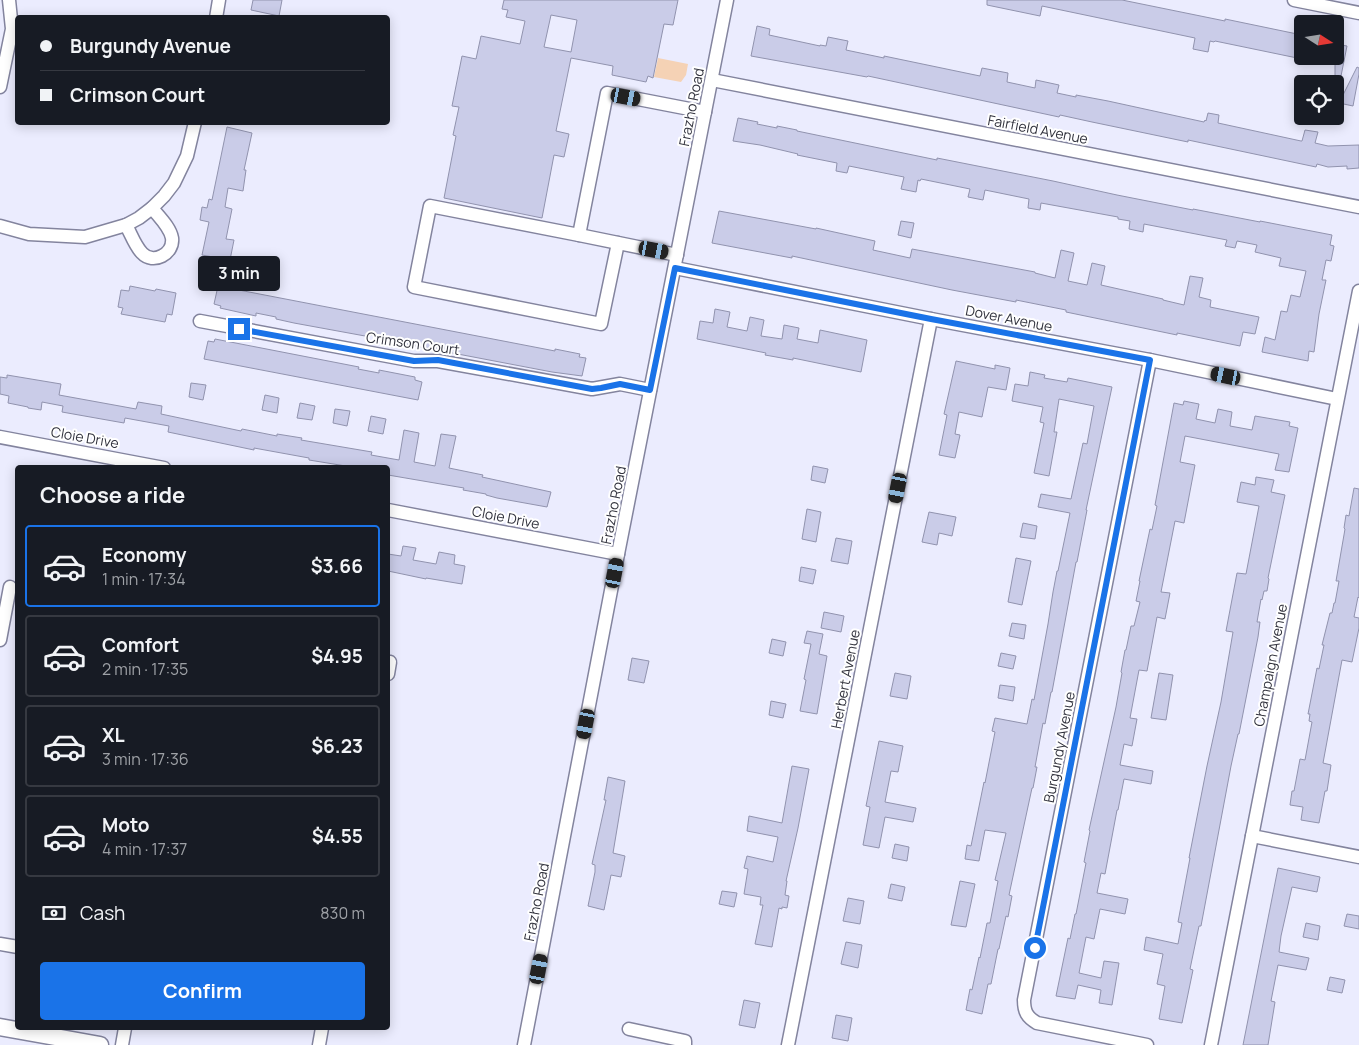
<!DOCTYPE html>
<html lang="en">
<head>
<meta charset="utf-8">
<style>
	:root { --surface:#171b24; --page:#242831; --text:#f1f3f6; --muted:#9ea1a6; --line:#363941; --accent:#1a73e8 }
	body { margin:0; font-family:Manrope,sans-serif; background:var(--page); color:var(--text); height:100vh; display:flex; flex-direction:column; font-size:19px; white-space:nowrap }
	* { box-sizing:border-box; margin:0 }
	p { font-size:16px; color:var(--muted) }
	.icon { flex:none; width:28px; height:28px; fill:none; stroke:currentColor; stroke-width:2; stroke-linecap:round; stroke-linejoin:round }
	.map { position:relative; flex:1; overflow:hidden }
	.side { position:absolute; left:15px; top:465px; width:375px; height:565px; display:flex; flex-direction:column; background:var(--surface); border-radius:5px; box-shadow:0 2px 12px #0003 }
	.side>* { flex:none }
	.guide { position:absolute; left:15px; top:15px; width:375px; height:110px; border-radius:5px; box-shadow:0 2px 12px #0003; display:grid; align-content:center; height:110px; padding:0 25px; background:var(--surface) }
	.needle { width:32px; rotate:102deg }
	.controls { position:absolute; left:1294px; top:15px; display:grid; gap:10px }
	.controls a { display:grid; place-items:center; width:50px; height:50px; border-radius:5px; background:var(--surface); box-shadow:0 2px 12px #0003; font-size:25px }
	.end { position:absolute; width:22px; height:22px; margin:-11px; border:6px solid #1a73e8; background:#fff; box-shadow:0 0 0 2px #fff }
	.from { border-radius:50% }
	.bubble { position:absolute; height:35px; border-radius:5px; background:var(--surface); box-shadow:0 2px 12px #0003; font-size:16px; font-weight:700; line-height:35px; text-align:center }
	.car { position:absolute; width:15px; height:30px; margin:-15px -8px; border-radius:6px; box-shadow:0 0 4px 1px #0007; background:linear-gradient(#222 24%,#8ab4d8 0 40%,#222 0 76%,#8ab4d8 0 86%,#222 0) }
	.guide b { display:flex; align-items:center; gap:18px; height:48px; font-size:19px }
	.guide b+b { border-top:1px solid var(--line) }
	.guide i { width:12px; height:12px; background:var(--text) }
	ul { padding:0; list-style:none }
	li { display:flex; align-items:center; gap:15px; height:82px; margin:0 10px 8px; padding:0 15px; border:2px solid var(--line); border-radius:5px }
	li div { flex:1 }
	li b { display:block; font-size:19px }
	li em { font-style:normal; font-weight:700 }
	li.current { border-color:var(--accent) }
	li>.icon { width:45px; height:45px; stroke-width:1.5 }
	h2 { padding:0 25px; font-size:22px; line-height:60px }
	.pay { display:flex; align-items:center; gap:12px; height:55px; padding:0 25px; font-size:19px }
	.pay p { margin-inline-start:auto }
	.action { display:flex; gap:10px; margin-top:auto; padding:10px 25px }
	.action a { flex:1; height:58px; border-radius:5px; background:var(--accent); color:#fff; font-size:20px; font-weight:700; line-height:58px; text-align:center }
	.map>svg:first-child { display:block }
	.green { fill:#f5d2b5 }
	.building { fill:#cacce8; stroke:#9193ae; fill-rule:evenodd }
	.lines { fill:none; stroke-linecap:round; stroke-linejoin:round }
	.minor-casing { stroke:#83849e; stroke-width:15 }
	.major-casing { stroke:#83849e; stroke-width:19 }
	.minor { stroke:#fff; stroke-width:12 }
	.major { stroke:#fff; stroke-width:16 }
	.route { stroke:#1a73e8; stroke-width:6 }
	.labels { text-anchor:middle; dominant-baseline:central; stroke-width:4; stroke-linejoin:round; paint-order:stroke }
	.street-label { font-size:14px; fill:#31323d; stroke:#fff }
</style>
</head>
<body>
<div class="map">
<svg width="1359" height="1045" viewBox="0 0 1359 1045">
	<rect width="100%" height="100%" fill="#ebecfe"/>
	<!-- green -->
	<polygon class="green" points="658,58 688,64 686,75 681,82 654,77"/>
	<!-- building -->
	<g class="building">
		<polygon points="253,0 282,0 279,16 251,10"/>
		<path d="M504,0H678L673,25L664,24L653,78L648,76L646,82L612,75L613,66L571,58L556,131L569,134L564,157L554,155L542,218L444,198L456,136L453,135L459,107L452,106L462,56L476,59L481,36L520,44L525,21L506,17L508,10L502,9ZM551,15L577,20L571,52L544,47Z"/>
		<polygon points="987,0 1122,0 1225,21 1225,19 1302,35 1302,59 1215,41 1214,42 1210,41 1208,52 1193,49 1195,38 1042,6 1040,16 987,5"/>
		<polygon points="757,26 770,29 769,35 820,46 820,45 826,46 828,37 848,41 846,50 884,58 884,56 980,76 982,68 1008,73 1007,82 1035,88 1036,80 1059,85 1057,93 1076,97 1076,95 1108,101 1204,122 1205,120 1206,121 1208,113 1219,115 1218,123 1301,141 1302,141 1305,130 1318,132 1315,143 1328,146 1359,145 1359,168 1347,169 1347,166 1328,167 1317,164 1316,167 1188,140 1188,142 1092,122 1060,115 1059,117 868,76 867,77 751,56"/>
		<polygon points="1335,44 1347,46 1340,81 1335,81"/>
		<polygon points="1357,67 1359,68 1359,74 1353,106 1339,103"/>
		<polygon points="738,118 758,122 757,124 777,128 777,126 797,130 797,131 937,160 937,158 1053,181 1117,195 1193,210 1193,209 1260,222 1260,221 1332,235 1330,245 1334,246 1331,261 1326,260 1322,280 1326,280 1319,314 1314,352 1309,351 1308,361 1262,352 1265,337 1275,340 1281,311 1287,312 1291,295 1300,297 1306,271 1279,266 1281,258 1255,252 1257,245 1237,241 1235,248 1225,246 1227,240 1144,224 1143,232 1129,229 1130,221 1118,219 1118,217 1041,203 1040,210 1028,208 1029,199 985,190 983,200 968,197 970,189 921,179 920,181 918,180 916,192 901,189 904,177 849,166 847,173 836,171 837,163 797,155 798,154 760,145 733,141"/>
		<polygon points="227,127 252,133 244,170 246,170 243,191 228,188 225,207 232,209 226,239 234,240 230,260 202,255 209,222 200,220 202,207 207,208 209,199 212,200"/>
		<polygon points="719,211 816,229 816,228 875,241 873,250 910,258 912,249 1035,272 1035,273 1055,278 1061,250 1074,253 1068,281 1087,285 1092,263 1105,266 1101,285 1163,299 1163,300 1184,305 1190,276 1203,278 1199,297 1211,300 1210,307 1259,317 1255,334 1243,332 1240,346 1177,333 1177,335 1066,312 1066,310 1016,300 1016,302 952,290 792,256 792,258 712,243"/>
		<polygon points="901,221 914,223 911,238 898,235"/>
		<polygon points="130,286 155,291 156,289 176,293 172,315 167,314 165,322 121,314 123,308 118,307 121,290 129,291"/>
		<polygon points="218,286 555,351 555,349 580,354 579,357 586,358 582,376 552,372 421,347 385,340 386,337 366,334 365,336 294,323 276,319 276,317 256,313 256,316 220,308 221,306 214,304"/>
		<polygon points="715,309 730,312 727,327 747,331 750,317 764,320 761,336 782,339 784,325 799,328 797,339 818,343 820,330 867,340 861,372 793,358 793,360 765,355 766,353 697,339 700,321 713,323"/>
		<polygon points="215,339 359,367 358,369 379,373 379,370 415,377 415,380 422,382 418,400 204,359 208,341 214,342"/>
		<polygon points="956,361 995,369 995,365 1010,368 1006,390 988,387 982,417 959,412 955,434 960,435 955,458 939,455 947,415 944,414"/>
		<polygon points="1030,372 1045,375 1044,378 1067,382 1068,378 1112,387 1086,510 1087,510 1077,562 1076,562 1052,692 1051,692 1045,724 1043,723 1035,767 1037,767 1033,788 1032,788 1009,895 1012,896 1008,917 1006,916 999,949 998,949 991,984 988,984 982,1014 966,1010 970,989 972,990 979,957 980,958 987,923 990,923 998,881 995,880 1006,833 985,830 979,861 965,859 967,845 971,846 984,782 985,783 995,732 992,731 995,718 1027,724 1032,699 1034,700 1048,624 1053,592 1057,571 1058,571 1070,513 1038,507 1041,494 1071,499 1083,443 1087,444 1094,406 1059,399 1054,432 1057,432 1049,476 1034,473 1044,423 1040,422 1043,407 1012,401 1015,384 1028,386"/>
		<polygon points="7,375 61,384 59,395 136,409 138,402 162,406 161,414 241,431 242,429 277,436 277,434 302,438 301,440 372,452 371,455 399,460 404,430 419,433 414,462 435,466 441,434 456,436 449,468 483,475 482,477 551,492 547,507 497,498 486,495 486,494 463,490 464,488 388,475 388,468 358,468 309,460 309,458 254,448 254,450 168,432 169,426 125,418 124,423 62,412 63,406 42,402 41,410 28,408 28,407 8,403 9,396 0,394 0,377 7,378"/>
		<polygon points="191,383 206,385 203,400 189,397"/>
		<polygon points="265,395 279,398 277,413 262,410"/>
		<polygon points="1184,401 1199,404 1196,419 1215,423 1218,409 1232,412 1230,426 1252,430 1255,416 1290,422 1289,426 1298,428 1289,472 1275,470 1279,454 1185,436 1180,462 1195,465 1184,523 1175,521 1161,592 1170,593 1165,619 1157,617 1147,671 1139,670 1130,718 1137,719 1132,746 1124,744 1120,765 1153,771 1151,784 1124,779 1118,810 1117,810 1105,874 1101,873 1097,893 1128,899 1125,914 1100,909 1094,939 1086,937 1079,973 1101,978 1104,961 1119,963 1112,1005 1099,1003 1101,990 1078,985 1075,999 1056,996 1068,938 1070,939 1075,914 1076,914 1086,863 1084,862 1090,831 1089,830 1116,707 1122,673 1121,672 1125,650 1126,650 1131,626 1134,626 1140,602 1136,601 1140,581 1139,581 1150,529 1152,530 1157,506 1155,505 1174,403 1183,405"/>
		<polygon points="300,403 315,406 312,420 297,418"/>
		<polygon points="335,409 350,411 347,426 333,423"/>
		<polygon points="371,416 386,419 383,434 368,431"/>
		<polygon points="813,466 828,469 825,483 811,480"/>
		<polygon points="1256,477 1274,480 1271,492 1285,495 1268,578 1269,579 1267,591 1264,591 1262,600 1261,599 1257,622 1260,622 1258,637 1239,734 1238,734 1231,766 1201,926 1199,926 1190,969 1193,970 1182,1023 1159,1019 1165,986 1157,984 1163,954 1144,950 1146,937 1178,944 1182,923 1178,922 1190,858 1189,858 1207,766 1221,702 1233,632 1226,631 1237,573 1246,574 1259,506 1237,502 1241,482 1255,485"/>
		<polygon points="1354,488 1359,489 1359,598 1358,597 1354,617 1359,618 1359,628 1352,662 1342,660 1323,763 1331,765 1327,791 1325,791 1319,823 1301,820 1303,807 1290,805 1292,791 1294,791 1300,759 1305,760 1312,722 1309,721 1310,714 1308,714 1317,668 1319,669 1324,645 1322,645 1330,613 1332,613 1334,603 1335,603 1339,581 1336,581 1345,529 1344,528 1346,515 1349,516"/>
		<polygon points="807,509 821,512 816,542 802,539"/>
		<polygon points="929,512 956,517 952,536 939,533 937,545 922,542"/>
		<polygon points="1023,523 1037,526 1035,539 1020,537"/>
		<polygon points="836,538 852,541 848,564 831,561"/>
		<polygon points="403,546 416,548 413,560 436,564 439,552 455,555 454,564 465,566 462,584 426,578 426,579 388,571 388,554 401,556"/>
		<polygon points="1016,558 1031,561 1022,605 1008,602"/>
		<polygon points="801,567 816,570 813,584 799,581"/>
		<polygon points="824,612 844,616 841,632 821,628"/>
		<polygon points="1012,623 1026,625 1024,639 1009,636"/>
		<polygon points="807,631 823,634 819,654 827,656 817,714 800,711 806,680 804,679 811,644 804,643"/>
		<polygon points="772,639 786,642 783,656 769,653"/>
		<polygon points="1001,653 1016,656 1013,669 998,666"/>
		<polygon points="632,658 649,661 644,683 628,680"/>
		<polygon points="895,673 911,676 907,699 890,696"/>
		<polygon points="1159,673 1173,675 1166,720 1151,718"/>
		<polygon points="1000,685 1015,687 1013,701 998,698"/>
		<polygon points="771,701 786,704 783,718 769,715"/>
		<polygon points="879,741 903,746 898,772 891,771 885,802 916,808 913,822 885,817 879,848 863,845 870,807 866,806"/>
		<polygon points="792,766 809,769 798,828 786,881 787,881 785,895 789,896 787,908 782,907 782,909 779,908 772,947 755,944 763,905 760,905 761,897 744,894 748,869 744,868 747,856 773,862 778,837 747,831 749,816 782,823"/>
		<polygon points="608,777 625,781 613,853 625,856 621,877 611,875 604,910 588,906 595,872 595,865 592,864 606,800 604,800"/>
		<polygon points="895,844 909,847 907,861 892,858"/>
		<polygon points="1278,868 1320,877 1317,892 1292,887 1281,936 1279,952 1309,958 1306,970 1278,965 1271,1001 1275,1002 1268,1045 1243,1045"/>
		<polygon points="960,881 975,884 966,927 951,925"/>
		<polygon points="891,884 905,887 902,901 888,898"/>
		<polygon points="722,891 737,893 734,907 719,904"/>
		<polygon points="848,898 864,901 860,924 843,921"/>
		<polygon points="1347,914 1359,916 1359,929 1344,926"/>
		<polygon points="1306,923 1320,926 1318,940 1303,937"/>
		<polygon points="846,942 862,945 858,968 841,964"/>
		<polygon points="1330,977 1345,980 1342,993 1327,990"/>
		<polygon points="744,1000 760,1003 755,1028 739,1025"/>
		<polygon points="836,1015 852,1018 848,1041 832,1038"/>
	</g>
	<g class="lines">
		<!-- minor casing -->
		<g class="minor-casing">
			<g id="minor">
				<polyline points="1294,0 1359,13"/>
				<polyline points="216,18 219,0"/>
				<polyline points="712,80 1359,207"/>
				<polyline points="0,87 12,29 9,0"/>
				<path d="M126,225C131,234 135,246 142,253C153,265 174,254 172,238C170,227 159,217 152,208"/>
				<polyline points="0,226 29,234 85,237 126,225 139,218 152,208 164,196 174,183 187,156 195,122"/>
				<polyline points="579,235 430,206 414,287 601,324 618,243"/>
				<polyline points="677,255 579,235 607,93 705,112"/>
				<polyline points="675,268 931,319 1150,360 1337,399"/>
				<polyline points="200,321 414,361 438,361 592,389 620,384 650,390"/>
				<polyline points="0,437 164,468"/>
				<polyline points="388,510 618,554"/>
				<polyline points="0,640 10,587"/>
				<polyline points="388,674 390,662"/>
				<polyline points="1252,836 1359,857"/>
				<polyline points="0,944 18,947"/>
				<polyline points="629,1029 685,1041 685,1045"/>
				<polyline points="122,1045 125,1028"/>
				<polyline points="319,1045 322,1028"/>
				<polyline points="524,1045 618,554 727,0"/>
				<polyline points="788,1045 931,319"/>
				<path d="M1147,1045L1037,1023C1027,1017 1024,1012 1024,1000L1150,360"/>
				<polyline points="1211,1045 1359,291"/>
			</g>
		</g>
		<!-- major casing -->
		<g class="major-casing">
			<polyline id="major" points="0,1027 100,1045"/>
		</g>
		<!-- minor -->
		<use href="#minor" class="minor"/>
		<!-- major -->
		<use href="#major" class="major"/>
	</g>
	<g class="lines">
		<!-- route -->
		<polyline class="route" points="239,329 414,361 438,360 592,389 601,388 620,384 650,390 675,268 931,319 1150,360 1035,948"/>
	</g>
	<g class="labels">
		<!-- street labels -->
		<g class="street-label">
			<text transform="translate(691 107) rotate(-79)">Frazho Road</text>
			<text transform="translate(1038 129) rotate(11)">Fairfield Avenue</text>
			<text transform="translate(1009 318) rotate(11)">Dover Avenue</text>
			<text transform="translate(413 343) rotate(8)">Crimson Court</text>
			<text transform="translate(85 437) rotate(10)">Cloie Drive</text>
			<text transform="translate(613 505) rotate(-79)">Frazho Road</text>
			<text transform="translate(506 517) rotate(11)">Cloie Drive</text>
			<text transform="translate(1270 665) rotate(-79)">Champaign Avenue</text>
			<text transform="translate(845 679) rotate(-79)">Herbert Avenue</text>
			<text transform="translate(1059 747) rotate(-79)">Burgundy Avenue</text>
			<text transform="translate(536 902) rotate(-79)">Frazho Road</text>
		</g>
	</g>
</svg>
<div class="controls">
<a><svg class="needle" viewBox="-14 -14 28 28"><path d="M0-13l5 13h-10z" fill="#e53935"/><path d="M0 13l5-13h-10z" fill="#9ea1a6"/></svg></a>
<a><svg class="icon" aria-label="locate" viewBox="0 0 24 24"><circle cx="12" cy="12" r="6"/><path d="M12 2v4M12 18v4M2 12h4M18 12h4"/></svg></a>
</div>
<i class="end from" style="left:1035px;top:948px"></i>
<i class="end" style="left:239px;top:329px"></i>
<div class="bubble" style="left:198px;top:256px;width:82px">3 min</div>
<i class="car" style="left:626px;top:97px;rotate:101deg"></i>
<i class="car" style="left:654px;top:250px;rotate:101deg"></i>
<i class="car" style="left:1226px;top:376px;rotate:282deg"></i>
<i class="car" style="left:898px;top:488px;rotate:191deg"></i>
<i class="car" style="left:615px;top:573px;rotate:11deg"></i>
<i class="car" style="left:586px;top:724px;rotate:191deg"></i>
<i class="car" style="left:539px;top:969px;rotate:11deg"></i>
<div class="guide">
<b><i class="from"></i>Burgundy Avenue</b>
<b><i></i>Crimson Court</b>
</div>
<section class="side">
<h2>Choose a ride</h2>
<ul>
<li class="current"><svg class="icon" aria-label="car" viewBox="0 0 24 24"><path d="M5 17H2v-5l4-1 3-4h7l3 4 3 1v5h-3M9 17h6M6 11h13"/><circle cx="7" cy="17" r="2"/><circle cx="17" cy="17" r="2"/></svg><div><b>Economy</b><p>1 min · 17:34</p></div><em>$3.66</em></li>
<li><svg class="icon" aria-label="car" viewBox="0 0 24 24"><path d="M5 17H2v-5l4-1 3-4h7l3 4 3 1v5h-3M9 17h6M6 11h13"/><circle cx="7" cy="17" r="2"/><circle cx="17" cy="17" r="2"/></svg><div><b>Comfort</b><p>2 min · 17:35</p></div><em>$4.95</em></li>
<li><svg class="icon" aria-label="car" viewBox="0 0 24 24"><path d="M5 17H2v-5l4-1 3-4h7l3 4 3 1v5h-3M9 17h6M6 11h13"/><circle cx="7" cy="17" r="2"/><circle cx="17" cy="17" r="2"/></svg><div><b>XL</b><p>3 min · 17:36</p></div><em>$6.23</em></li>
<li><svg class="icon" aria-label="car" viewBox="0 0 24 24"><path d="M5 17H2v-5l4-1 3-4h7l3 4 3 1v5h-3M9 17h6M6 11h13"/><circle cx="7" cy="17" r="2"/><circle cx="17" cy="17" r="2"/></svg><div><b>Moto</b><p>4 min · 17:37</p></div><em>$4.55</em></li>
</ul>
<div class="pay"><svg class="icon" aria-label="cash" viewBox="0 0 24 24"><path d="M3 7h18v10H3z"/><circle cx="12" cy="12" r="2"/></svg>Cash<p>830 m</p></div>
<div class="action"><a>Confirm</a></div>
</section>
</div>
</body>
</html>
